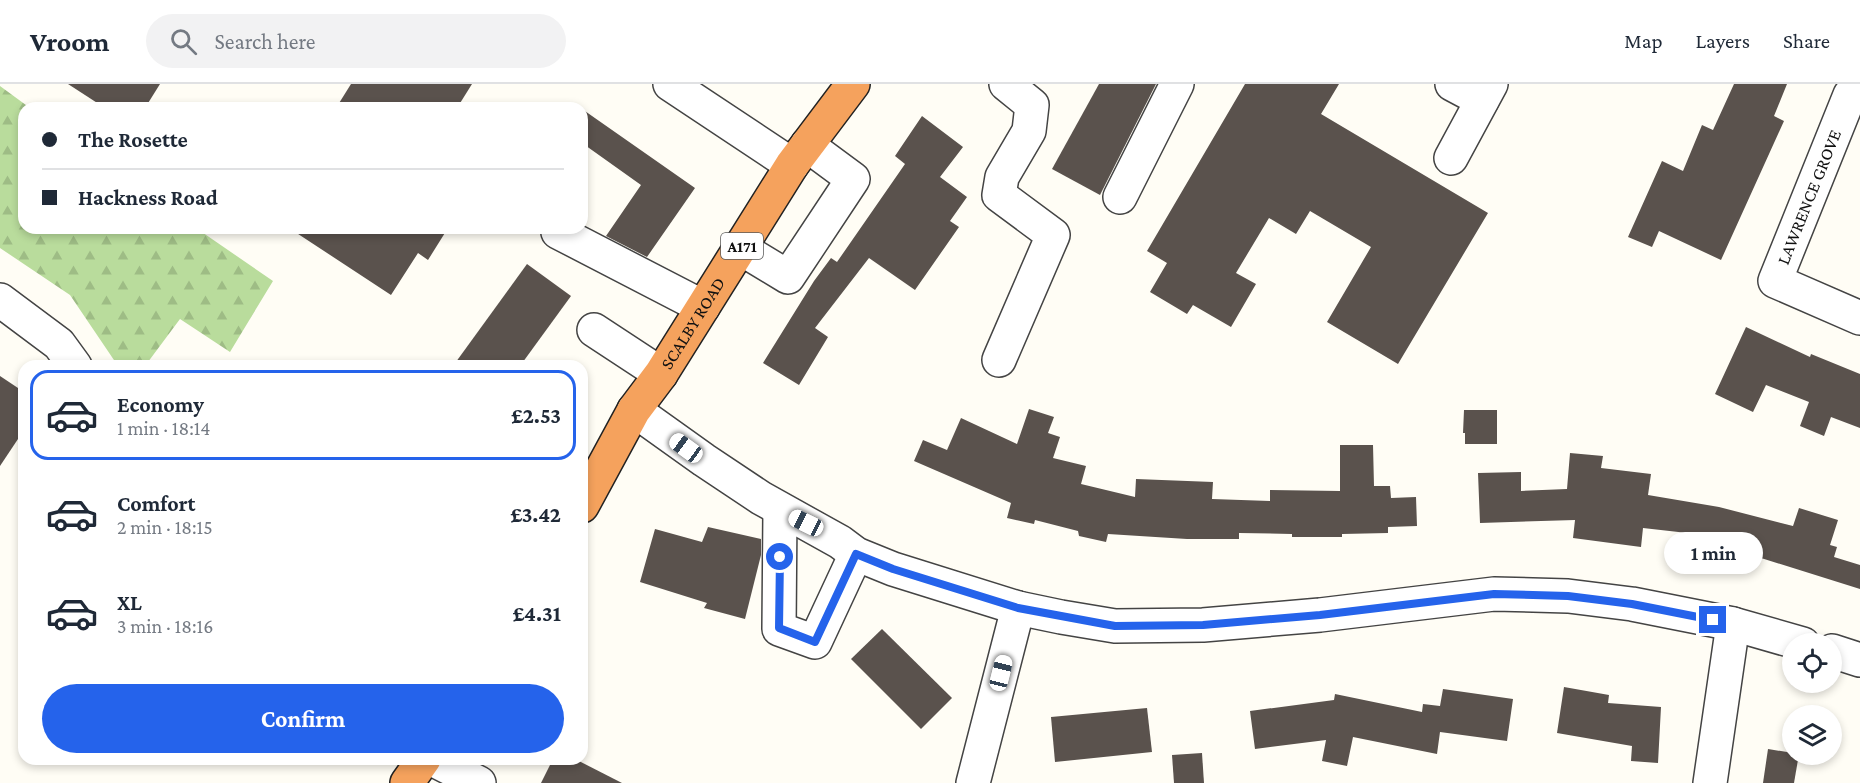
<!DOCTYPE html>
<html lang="en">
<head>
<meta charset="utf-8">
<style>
	:root { --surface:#fff; --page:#f2f2f3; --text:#1f2937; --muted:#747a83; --line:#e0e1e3; --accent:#2563eb }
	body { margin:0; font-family:"Crimson Pro",serif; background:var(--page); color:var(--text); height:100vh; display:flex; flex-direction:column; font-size:22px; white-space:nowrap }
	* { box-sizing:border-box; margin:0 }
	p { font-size:20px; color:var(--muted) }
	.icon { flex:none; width:33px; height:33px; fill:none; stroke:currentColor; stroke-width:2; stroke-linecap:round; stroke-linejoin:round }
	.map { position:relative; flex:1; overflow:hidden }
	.sheet { position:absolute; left:18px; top:276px; width:570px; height:405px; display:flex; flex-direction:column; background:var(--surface); border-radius:18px; box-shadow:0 3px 9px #0003 }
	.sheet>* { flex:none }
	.top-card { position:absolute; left:18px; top:18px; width:570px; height:132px; border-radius:18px; box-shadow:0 3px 9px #0003; display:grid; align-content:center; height:132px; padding:0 24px; background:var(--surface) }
	.controls { position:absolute; left:1782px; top:549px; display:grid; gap:12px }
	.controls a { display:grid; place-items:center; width:60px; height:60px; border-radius:50%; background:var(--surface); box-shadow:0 3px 9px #0003; font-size:30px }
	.end { position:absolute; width:27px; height:27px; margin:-14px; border:8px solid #2563eb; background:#fff; box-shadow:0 0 0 3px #fff }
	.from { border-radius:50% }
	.bubble { position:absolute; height:42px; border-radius:21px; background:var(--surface); box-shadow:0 3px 9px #0003; font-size:20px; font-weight:700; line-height:42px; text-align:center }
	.car { position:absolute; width:18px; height:36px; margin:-18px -9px; border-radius:8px; box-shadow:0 0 4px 2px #0007; background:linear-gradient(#fff 24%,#345 0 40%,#fff 0 76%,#345 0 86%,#fff 0) }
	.top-card b { display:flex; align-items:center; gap:21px; height:57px; font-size:22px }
	.top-card b+b { border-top:2px solid var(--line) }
	.top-card i { width:15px; height:15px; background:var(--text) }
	ul { padding:10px 0 0; list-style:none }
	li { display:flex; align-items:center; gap:18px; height:90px; margin:0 12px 9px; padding:0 12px; border:3px solid transparent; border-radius:18px }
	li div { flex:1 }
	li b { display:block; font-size:22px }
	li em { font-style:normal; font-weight:700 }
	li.active { border-color:var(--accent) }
	li>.icon { width:54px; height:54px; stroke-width:1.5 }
	.button { display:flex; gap:12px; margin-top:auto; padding:12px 24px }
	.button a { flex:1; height:69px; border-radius:36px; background:var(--accent); color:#fff; font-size:24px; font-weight:700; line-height:69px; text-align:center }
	header { display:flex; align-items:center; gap:36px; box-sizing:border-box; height:84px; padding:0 30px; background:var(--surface); border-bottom:2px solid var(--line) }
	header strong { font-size:28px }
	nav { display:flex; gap:33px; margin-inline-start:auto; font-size:21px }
	.search { width:420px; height:54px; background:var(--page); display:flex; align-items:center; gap:15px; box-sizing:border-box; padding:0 21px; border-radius:33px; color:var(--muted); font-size:22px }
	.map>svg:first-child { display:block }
	.forest { fill:url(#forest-firs) }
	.building { fill:#5a524d }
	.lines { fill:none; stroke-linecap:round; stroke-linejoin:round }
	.minor-casing { stroke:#444; stroke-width:36 }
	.highway-casing { stroke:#222; stroke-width:36 }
	.minor { stroke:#fff; stroke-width:33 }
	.highway { stroke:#f5a25d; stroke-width:33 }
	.route { stroke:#2563eb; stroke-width:8 }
	.labels { text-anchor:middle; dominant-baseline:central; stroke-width:6; stroke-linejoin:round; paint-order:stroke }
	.shield { fill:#fff; stroke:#585858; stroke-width:1.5 }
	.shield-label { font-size:16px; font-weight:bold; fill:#111 }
	.street-label { font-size:18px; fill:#111; stroke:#fff }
</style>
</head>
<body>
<header>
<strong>Vroom</strong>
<div class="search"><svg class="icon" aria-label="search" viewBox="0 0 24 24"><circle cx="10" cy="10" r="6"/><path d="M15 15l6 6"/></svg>Search here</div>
<nav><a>Map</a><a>Layers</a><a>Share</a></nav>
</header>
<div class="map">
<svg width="1860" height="699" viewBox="0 0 1860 699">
	<defs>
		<pattern id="forest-firs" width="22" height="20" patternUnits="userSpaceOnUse" patternTransform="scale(1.5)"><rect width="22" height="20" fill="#b9dc9c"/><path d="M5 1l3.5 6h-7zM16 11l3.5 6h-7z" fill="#9ebc85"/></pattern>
	</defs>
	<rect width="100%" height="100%" fill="#fffdf5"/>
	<!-- forest -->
	<polygon class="forest" points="0,2 30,24 24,24 24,144 196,144 273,197 230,268 180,235 145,282 118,282 70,211 0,164"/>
	<!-- building -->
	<g class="building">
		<polygon points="68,0 160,0 145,24 105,24"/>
		<polygon points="351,0 472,0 457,24 336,24"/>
		<polygon points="1099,0 1156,0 1100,111 1052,85"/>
		<polygon points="1245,0 1339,0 1321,30 1488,129 1398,280 1327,238 1371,163 1310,127 1296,150 1269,134 1236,189 1256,200 1231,243 1193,221 1187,230 1150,208 1167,179 1147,167"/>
		<polygon points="1734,0 1787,0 1774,32 1784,37 1721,176 1659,147 1652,163 1628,153 1662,77 1683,87 1702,41 1713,46"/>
		<polygon points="582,25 695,104 647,173 606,152 641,101 582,59"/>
		<polygon points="922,32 963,63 940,93 967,113 950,137 959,143 915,206 869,174 815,244 828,253 799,301 763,279 814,197 831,174 837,178 905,80 895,72"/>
		<polygon points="289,144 448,144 428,176 418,169 391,211"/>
		<polygon points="527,180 571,212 520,282 453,282"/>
		<polygon points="1746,243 1810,273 1811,270 1860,290 1860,344 1831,333 1824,352 1800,342 1809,318 1766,301 1753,328 1715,310"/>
		<polygon points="0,292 24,308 24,346 0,382"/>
		<polygon points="1029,325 1054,333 1048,349 1060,353 1053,374 1086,382 1081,400 1135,413 1136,395 1213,398 1212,415 1270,417 1270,406 1340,407 1340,361 1373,361 1374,402 1390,402 1391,414 1416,413 1417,442 1388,443 1388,449 1342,450 1342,453 1292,453 1292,450 1239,449 1239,455 1187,455 1108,450 1106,458 1079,452 1078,447 1035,436 1034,440 1007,434 1011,419 914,377 923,356 947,366 961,334 1017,360"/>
		<polygon points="1464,326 1497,326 1497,360 1465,360 1465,349 1463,349"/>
		<polygon points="1570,369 1603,372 1601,384 1651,390 1648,411 1719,423 1793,442 1799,424 1838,436 1830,461 1837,463 1834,473 1860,481 1860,505 1742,468 1741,474 1702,464 1705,451 1643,444 1641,463 1573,454 1575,436 1480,439 1478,389 1521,388 1521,407 1567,405"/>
		<polygon points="708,443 761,455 761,471 745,535 704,524 707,519 640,498 655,445 702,458"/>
		<polygon points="882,545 952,614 921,645 851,575"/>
		<polygon points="1564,603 1609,611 1608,619 1661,623 1658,679 1631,677 1632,662 1557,649"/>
		<polygon points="1443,605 1513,615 1507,657 1440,648 1437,670 1353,653 1347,682 1322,677 1326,656 1255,665 1250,627 1334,616 1335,610 1422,628 1423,620 1440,622"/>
		<polygon points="1147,624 1152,668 1055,678 1051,633"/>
		<polygon points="1768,665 1799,670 1794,699 1763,699"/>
		<polygon points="1202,669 1204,699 1174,699 1172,671"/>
		<polygon points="553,675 575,675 622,699 541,699"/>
	</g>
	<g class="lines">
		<!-- minor casing -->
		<g class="minor-casing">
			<g id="minor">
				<polyline points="670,0 792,81"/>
				<polyline points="1452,0 1482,16"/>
				<polyline points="1850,11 1775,197 1860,234"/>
				<polyline points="1451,74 1491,0"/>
				<polyline points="1120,113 1177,0"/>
				<polyline points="558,148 703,223"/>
				<polyline points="740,164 788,193 853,95 807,61"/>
				<polyline points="0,216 59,260 75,282"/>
				<polyline points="594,246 661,290"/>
				<polyline points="999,276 1053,151 999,111 1002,93 1029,47 1032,21 1006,0"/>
				<polyline points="634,326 704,376 761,414 840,458 856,470 893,485 1018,524 1061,533 1115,542 1203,541 1320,531 1494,510 1568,512 1632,520 1733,540 1803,560"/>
				<polyline points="780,426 779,545 815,558 856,470"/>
				<polyline points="1832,567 1860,576"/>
				<polyline points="432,675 479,699"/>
				<polyline points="973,699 1018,524"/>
				<polyline points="1710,699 1733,540"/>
			</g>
		</g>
		<!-- highway casing -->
		<g class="highway-casing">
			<g id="highway">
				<path id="s1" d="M582,422L634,326L661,290L792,81L853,0"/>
				<polyline points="407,699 424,675"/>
			</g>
		</g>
		<!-- minor -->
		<use href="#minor" class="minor"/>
		<!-- highway -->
		<use href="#highway" class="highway"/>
	</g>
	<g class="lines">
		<!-- route -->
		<polyline class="route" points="780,473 779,544 815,558 856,470 893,485 1018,524 1115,542 1203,541 1320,531 1494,510 1568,512 1632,520 1713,536"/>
	</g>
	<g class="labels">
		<!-- shield labels -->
		<rect class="shield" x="721" y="149" width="42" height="26" rx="4.5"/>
		<g class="shield-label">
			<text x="742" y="162">A171</text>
		</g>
		<!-- street labels -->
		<g class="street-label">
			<text transform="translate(1809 113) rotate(-68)">LAWRENCE GROVE</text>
			<text stroke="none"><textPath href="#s1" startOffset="214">SCALBY ROAD</textPath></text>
		</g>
	</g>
</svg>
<div class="controls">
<a><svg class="icon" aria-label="locate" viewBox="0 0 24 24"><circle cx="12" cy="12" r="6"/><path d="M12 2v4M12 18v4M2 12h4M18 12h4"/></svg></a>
<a><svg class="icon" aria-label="layers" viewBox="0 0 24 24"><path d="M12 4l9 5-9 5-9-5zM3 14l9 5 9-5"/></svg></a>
</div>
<i class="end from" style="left:780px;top:473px"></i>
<i class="end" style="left:1713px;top:536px"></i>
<div class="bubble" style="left:1664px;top:448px;width:99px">1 min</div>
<i class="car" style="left:686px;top:364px;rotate:306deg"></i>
<i class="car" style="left:806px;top:439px;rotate:296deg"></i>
<i class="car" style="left:1001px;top:589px;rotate:14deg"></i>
<div class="top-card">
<b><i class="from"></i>The Rosette</b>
<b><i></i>Hackness Road</b>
</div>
<section class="sheet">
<ul>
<li class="active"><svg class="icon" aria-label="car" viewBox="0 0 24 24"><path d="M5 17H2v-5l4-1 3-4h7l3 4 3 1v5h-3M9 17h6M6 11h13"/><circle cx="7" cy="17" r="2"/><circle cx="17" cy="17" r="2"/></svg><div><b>Economy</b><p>1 min · 18:14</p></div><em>£2.53</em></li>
<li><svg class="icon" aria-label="car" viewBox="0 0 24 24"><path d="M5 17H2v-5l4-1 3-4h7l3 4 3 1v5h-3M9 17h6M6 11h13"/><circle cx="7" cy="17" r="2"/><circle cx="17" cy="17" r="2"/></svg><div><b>Comfort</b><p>2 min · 18:15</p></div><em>£3.42</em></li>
<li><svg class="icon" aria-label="car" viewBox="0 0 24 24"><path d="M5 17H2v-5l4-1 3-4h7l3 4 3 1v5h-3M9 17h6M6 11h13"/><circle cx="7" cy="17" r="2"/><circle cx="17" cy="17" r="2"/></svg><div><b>XL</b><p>3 min · 18:16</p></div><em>£4.31</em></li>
</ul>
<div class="button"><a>Confirm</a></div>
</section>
</div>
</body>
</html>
